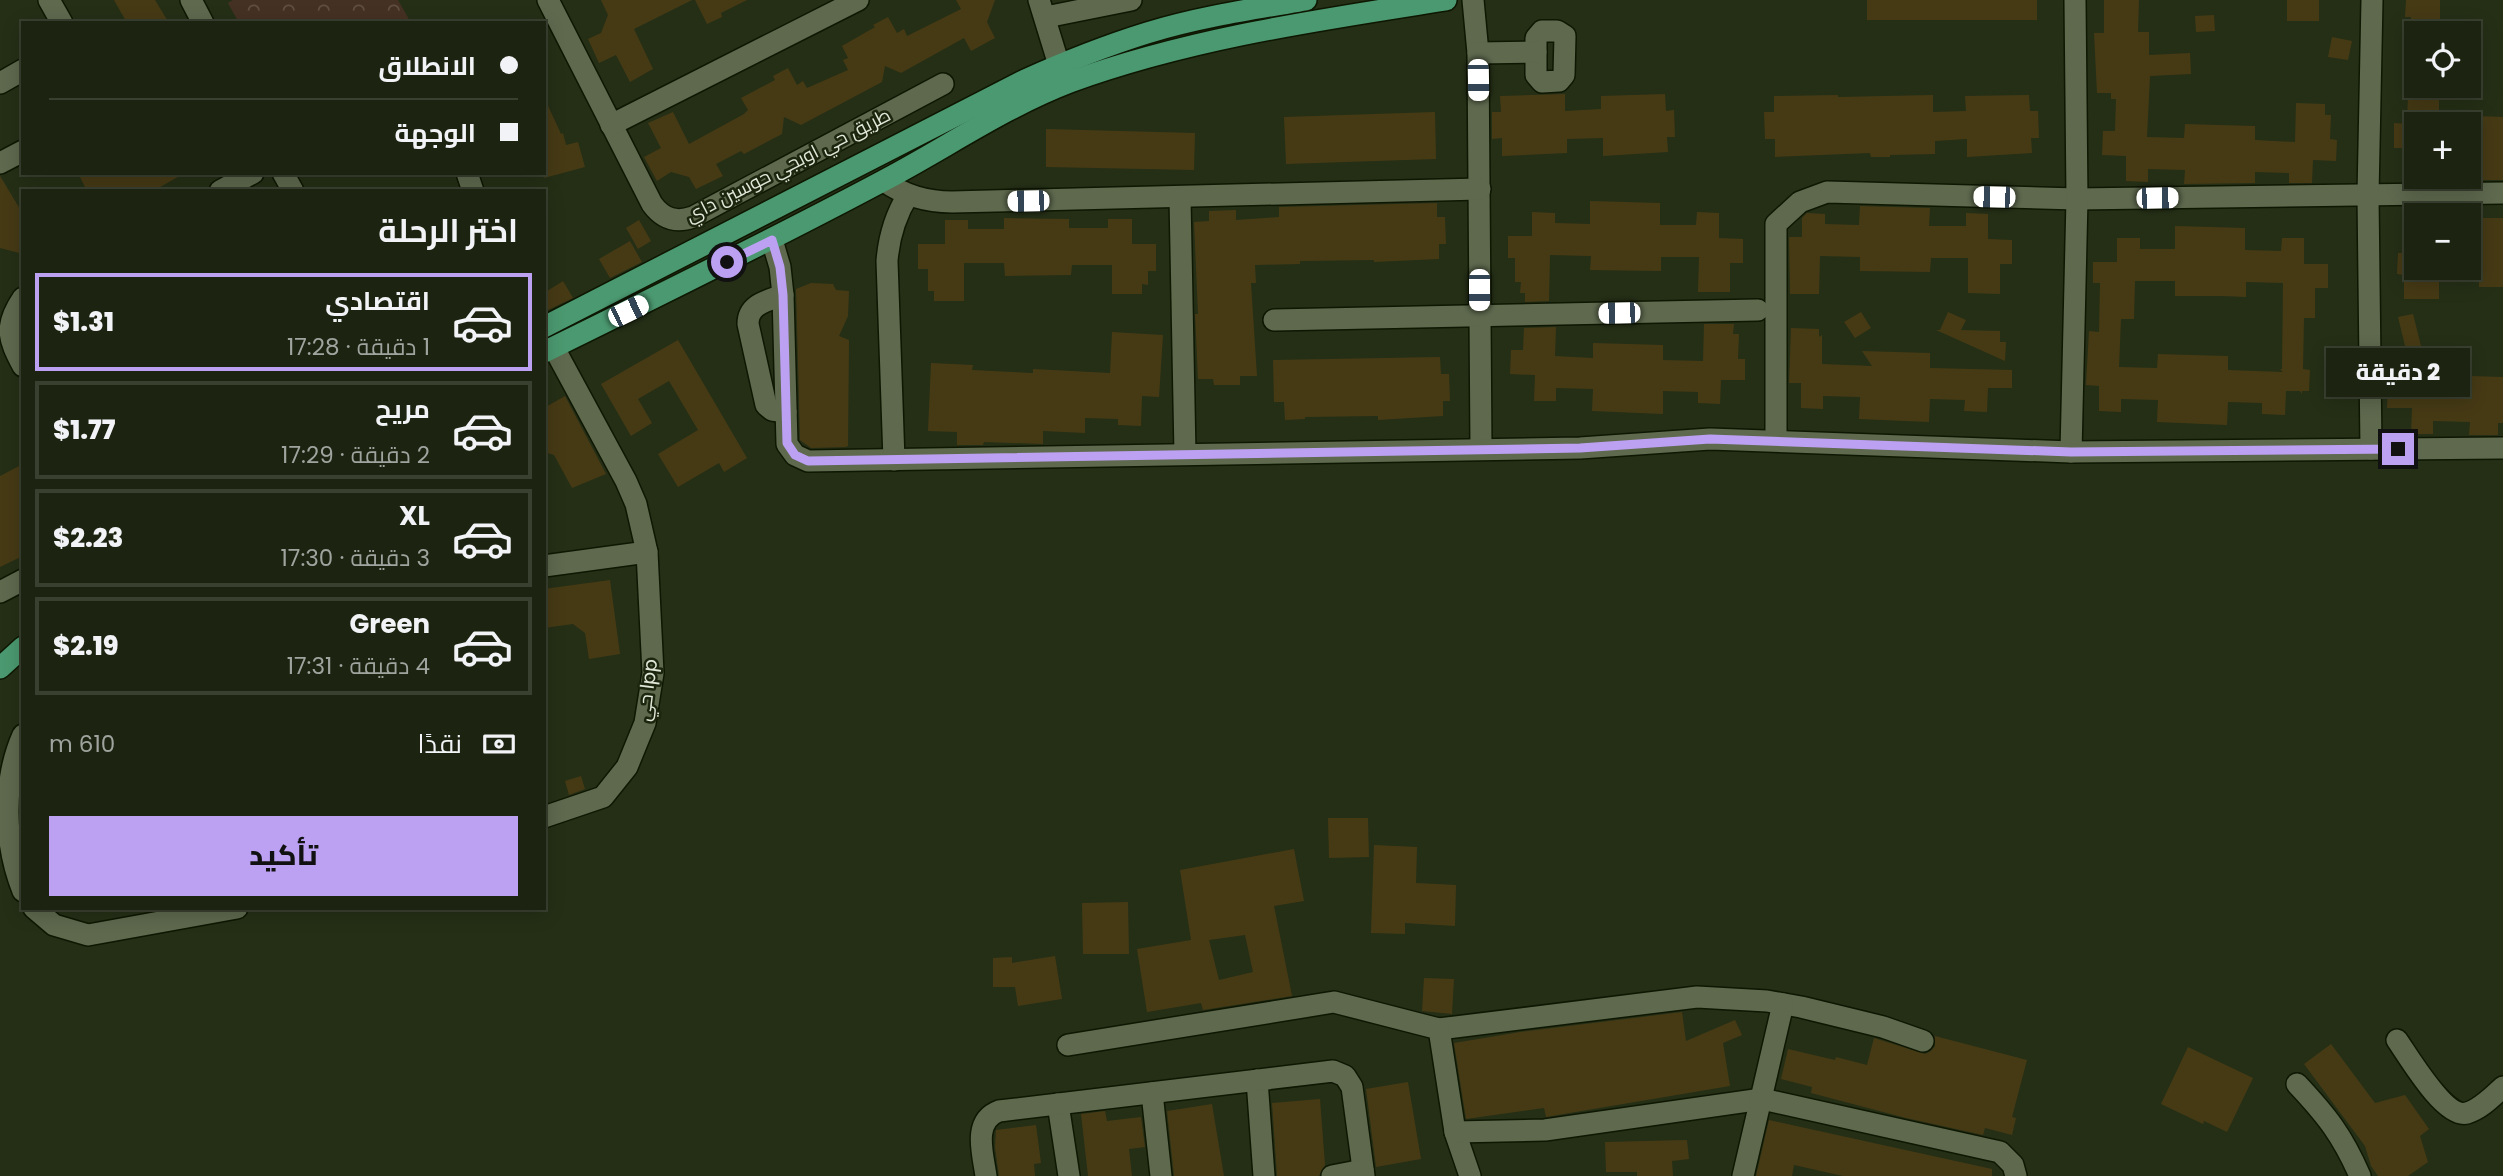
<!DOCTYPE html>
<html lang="ar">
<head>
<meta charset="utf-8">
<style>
	:root { --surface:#1c2310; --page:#292f1e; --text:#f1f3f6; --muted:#a0a49f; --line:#3a4030; --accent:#bca0f2 }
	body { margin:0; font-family:Poppins,Cairo,sans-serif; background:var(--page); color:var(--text); direction:rtl; height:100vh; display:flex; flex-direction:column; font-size:26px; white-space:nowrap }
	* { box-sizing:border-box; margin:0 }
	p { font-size:23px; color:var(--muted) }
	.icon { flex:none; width:38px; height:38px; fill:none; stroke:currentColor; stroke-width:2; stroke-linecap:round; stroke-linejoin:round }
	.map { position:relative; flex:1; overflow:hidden; direction:ltr }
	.drawer { position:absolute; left:21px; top:189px; width:525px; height:721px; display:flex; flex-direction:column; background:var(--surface); border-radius:0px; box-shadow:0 4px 18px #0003,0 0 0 2px var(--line); direction:rtl }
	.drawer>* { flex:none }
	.guide { position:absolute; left:21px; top:21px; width:525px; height:154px; border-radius:0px; box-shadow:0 4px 18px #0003,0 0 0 2px var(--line); direction:rtl; display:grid; align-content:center; height:154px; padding:0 28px; background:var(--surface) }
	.buttons { position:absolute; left:2404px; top:21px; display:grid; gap:14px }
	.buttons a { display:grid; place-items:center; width:77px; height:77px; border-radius:0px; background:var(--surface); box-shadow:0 4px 18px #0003,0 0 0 2px var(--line); font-size:35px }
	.end { position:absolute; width:32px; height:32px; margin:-16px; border:9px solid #bca0f2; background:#111; box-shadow:0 0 0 4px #111 }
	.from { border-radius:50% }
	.bubble { position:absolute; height:49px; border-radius:0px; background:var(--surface); box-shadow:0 4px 18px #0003,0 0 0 2px var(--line); font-size:23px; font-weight:800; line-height:49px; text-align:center; direction:rtl }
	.car { position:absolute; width:21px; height:42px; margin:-21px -10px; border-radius:9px; box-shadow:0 0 5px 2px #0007; background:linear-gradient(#fff 24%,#345 0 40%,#fff 0 76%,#345 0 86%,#fff 0) }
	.guide b { display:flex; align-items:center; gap:24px; height:66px; font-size:26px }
	.guide b+b { border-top:2px solid var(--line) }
	.guide i { width:18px; height:18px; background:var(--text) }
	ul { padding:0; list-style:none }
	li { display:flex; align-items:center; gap:21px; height:98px; margin:0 14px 10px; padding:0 14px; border:4px solid var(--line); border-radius:0px }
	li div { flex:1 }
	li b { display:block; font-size:26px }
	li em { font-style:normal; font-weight:800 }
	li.on { border-color:var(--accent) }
	li>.icon { width:63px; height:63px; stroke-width:1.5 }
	h2 { padding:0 28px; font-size:32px; line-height:84px }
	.pay { display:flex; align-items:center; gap:18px; height:77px; padding:0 28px; font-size:26px }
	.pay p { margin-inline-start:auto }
	.cta { display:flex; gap:14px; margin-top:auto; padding:14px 28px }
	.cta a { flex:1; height:80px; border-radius:0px; background:var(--accent); color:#111; font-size:28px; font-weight:800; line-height:80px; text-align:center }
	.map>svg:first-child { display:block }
	.park { fill:url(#park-crowns) }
	.building { fill:#463a15; fill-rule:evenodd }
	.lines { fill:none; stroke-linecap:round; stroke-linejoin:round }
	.minor-casing { stroke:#0e1702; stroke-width:24 }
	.major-casing { stroke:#0e1702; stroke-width:24 }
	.minor { stroke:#5e694e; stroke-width:21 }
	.major { stroke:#4b9970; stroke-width:21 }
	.route { stroke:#bca0f2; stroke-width:9 }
	.labels { text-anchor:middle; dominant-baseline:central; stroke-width:5; stroke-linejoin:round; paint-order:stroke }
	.street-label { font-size:19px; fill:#e1e8d9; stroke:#1c250d }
</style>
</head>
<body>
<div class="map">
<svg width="2503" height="1176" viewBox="0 0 2503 1176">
	<defs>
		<pattern id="park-crowns" width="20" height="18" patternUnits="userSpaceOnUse" patternTransform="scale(1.75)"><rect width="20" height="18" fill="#453123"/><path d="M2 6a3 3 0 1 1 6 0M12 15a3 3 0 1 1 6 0" fill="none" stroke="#604f42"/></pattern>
	</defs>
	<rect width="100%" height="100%" fill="#252f16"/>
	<!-- park -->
	<polygon class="park" points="233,0 398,0 411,23 239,23 228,3"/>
	<!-- building -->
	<g class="building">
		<polygon points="114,0 155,0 169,23 127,23"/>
		<polygon points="601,0 692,0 634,29 653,69 630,82 616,55 599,63 588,39 601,33 608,15"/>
		<polygon points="695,0 747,0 721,13 722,17 707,24"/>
		<polygon points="956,0 995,0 987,22 995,38 971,51 964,38 901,73 885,66 882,82 801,125 784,117 782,134 744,154 741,151 716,164 723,176 696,189 689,177 671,172 657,181 644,157 661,148 648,123 673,112 689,144 744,114 748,110 741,98 775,80 773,76 788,68 797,85 803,81 807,88 848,70 843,60 848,58 842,46 875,27 873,25 888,17 897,33 904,29 907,36 961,9"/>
		<rect x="1867" y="0" width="170" height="20"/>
		<polygon points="2104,0 2139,0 2138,32 2149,32 2149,55 2190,53 2191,74 2150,76 2147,137 2184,138 2185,124 2218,125 2255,126 2255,140 2295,142 2296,103 2325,104 2325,115 2331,115 2330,139 2337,140 2336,161 2313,160 2312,183 2289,183 2289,173 2255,172 2255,183 2184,184 2185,170 2148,169 2148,182 2126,181 2126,156 2102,155 2103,131 2115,131 2116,99 2111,99 2111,93 2097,93 2094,33 2104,33"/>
		<rect x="2287" y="0" width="32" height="21"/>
		<polygon points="2406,0 2440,0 2440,28 2411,27 2411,17 2405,17"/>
		<polygon points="2214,15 2215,31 2196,32 2195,16"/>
		<polygon points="2332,37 2352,41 2348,60 2328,57"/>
		<polygon points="1565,94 1565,111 1601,109 1601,96 1665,94 1666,111 1674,110 1675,137 1667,137 1668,152 1603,156 1603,138 1567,139 1567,153 1502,156 1502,138 1492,139 1492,112 1501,112 1500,96"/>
		<polygon points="2408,94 2439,95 2439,124 2417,124 2417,148 2394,148 2394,123 2407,124"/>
		<polygon points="1838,95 1838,97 1933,95 1933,112 1966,111 1965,96 2029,95 2030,111 2038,111 2039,138 2031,138 2032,153 1967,157 1967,139 1935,141 1935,154 1890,155 1890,157 1871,157 1870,153 1775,157 1775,139 1765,139 1764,112 1774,112 1774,96"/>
		<polygon points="544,97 561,134 563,133 566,145 578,142 585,167 544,178"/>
		<polygon points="1435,112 1436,159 1286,164 1284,117"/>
		<polygon points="2477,116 2503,117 2503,180 2476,180 2477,163 2469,163 2469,131 2476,131"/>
		<polygon points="1046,129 1195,133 1194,170 1046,167"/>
		<polygon points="78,173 185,173 153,191 87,191"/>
		<polygon points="0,176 23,214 23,254 0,248"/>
		<polygon points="1590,201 1660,203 1660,225 1696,225 1697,212 1719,213 1719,238 1743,239 1743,263 1730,263 1730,292 1698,292 1699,257 1661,257 1661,271 1590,270 1591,256 1550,255 1549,301 1525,302 1525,293 1520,293 1521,282 1515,282 1515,258 1508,258 1508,236 1532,236 1532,212 1555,213 1555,223 1590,224"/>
		<polygon points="1437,203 1437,217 1445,217 1446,244 1439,244 1439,259 1374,262 1374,260 1300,261 1300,264 1255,265 1256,283 1251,283 1257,376 1240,376 1240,385 1214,385 1213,379 1198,379 1195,314 1198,314 1194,222 1209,221 1209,211 1236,210 1236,220 1279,217 1279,207"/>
		<polygon points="1860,206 1930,208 1929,226 1966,226 1966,213 1988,214 1988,239 2012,240 2012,264 2000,264 2000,294 1968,293 1968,258 1931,258 1930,272 1860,271 1860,257 1820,256 1819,294 1790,294 1789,237 1802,237 1802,218 1807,213 1825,214 1825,224 1859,225"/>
		<polygon points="1004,218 1069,219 1069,228 1108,228 1108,219 1132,219 1132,244 1156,244 1156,271 1148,271 1148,285 1142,284 1142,294 1112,294 1112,265 1072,265 1071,275 1005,276 1004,263 964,263 964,301 934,301 934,291 928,291 928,269 918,269 918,244 945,244 945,220 968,220 968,229 1004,229"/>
		<polygon points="2479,218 2503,218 2503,287 2479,287 2479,273 2469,272 2469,241 2479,241"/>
		<polygon points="639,220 651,241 638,249 626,228"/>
		<path d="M2175,226L2245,228V250L2281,251L2282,238H2304V264H2328V288H2315V318H2304L2303,369L2310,370L2309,391H2302V394L2300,391H2286L2285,415L2262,414V403L2228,402L2227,425L2157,422L2158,400L2121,399V412L2099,411V386L2086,385L2089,331L2099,332L2100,283H2093V262H2117V238H2140V249H2175ZM2135,281H2175V296H2222L2246,297V282L2283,283L2282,369H2280L2283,372L2228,370V356L2191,355L2158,354L2157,368L2119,367L2121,319H2134Z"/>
		<polygon points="630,241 642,262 610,278 599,259"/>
		<polygon points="2398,253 2417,253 2417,268 2439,268 2439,299 2404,299 2404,275 2397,274"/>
		<polygon points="563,281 573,298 544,312 544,293"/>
		<polygon points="811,283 833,284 836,290 849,291 848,316 839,336 849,340 848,446 845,447 811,448 800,440 796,289"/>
		<polygon points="1861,312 1871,328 1855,338 1844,322"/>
		<polygon points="1948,312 1966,320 1961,330 2000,331 2000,342 2006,342 2005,361 1936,330 1940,330"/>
		<polygon points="2413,314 2423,354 2433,355 2432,389 2469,391 2470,376 2503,377 2503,423 2498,423 2498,435 2469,435 2470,422 2433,421 2433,434 2411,434 2412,408 2387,408 2388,383 2400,384 2401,354 2407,354 2398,317"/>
		<polygon points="1704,324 1734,324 1733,334 1739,334 1738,359 1745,359 1745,380 1721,380 1720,404 1698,403 1698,392 1663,391 1663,414 1592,411 1593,389 1556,388 1556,401 1534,401 1535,375 1510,374 1511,350 1523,350 1524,328 1556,327 1555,356 1593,358 1593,343 1663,345 1663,360 1703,361"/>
		<polygon points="1791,328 1819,329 1819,337 1822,335 1822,364 1872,366 1862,351 1930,353 1930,368 2012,370 2012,388 1988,388 1987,412 1964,411 1965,400 1930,399 1929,422 1859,419 1860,397 1823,396 1823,409 1801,408 1801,383 1789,383"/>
		<polygon points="1112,332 1163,335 1159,397 1142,396 1141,426 1118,425 1118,419 1085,418 1085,433 1043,431 1043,444 984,442 983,445 957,445 957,432 928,431 931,363 973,365 972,370 1033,373 1033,369 1110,373"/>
		<polygon points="678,340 747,458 724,472 719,463 678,487 658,454 698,430 669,381 638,399 652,423 631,436 601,384"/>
		<polygon points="1440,357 1441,374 1449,374 1450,401 1443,401 1443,416 1378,420 1378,416 1305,417 1305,419 1285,420 1284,402 1274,402 1273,360"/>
		<polygon points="565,396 606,474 572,488 554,455 544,452 544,408"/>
		<polygon points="23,464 23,556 0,567 0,476"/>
		<polygon points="610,580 620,654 589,659 585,633 573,624 544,628 544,589"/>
		<polygon points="581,776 585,789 569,795 565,781"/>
		<polygon points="1328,818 1368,818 1369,857 1329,858"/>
		<polygon points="1374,845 1417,847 1416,883 1456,885 1455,926 1405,923 1405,934 1371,933"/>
		<path d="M1294,849L1304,901L1274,906L1292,996L1203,1010L1201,1003L1147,1012L1137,949L1191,940L1180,870ZM1245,935L1253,972L1219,980L1209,940Z"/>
		<polygon points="1128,902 1129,954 1083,954 1082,903"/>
		<polygon points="1055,956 1062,999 1018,1006 1015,987 993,987 993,958 1012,957 1012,963"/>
		<polygon points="1424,978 1454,979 1452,1014 1422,1011"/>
		<polygon points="1682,1012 1686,1041 1735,1020 1742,1035 1723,1043 1730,1086 1546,1117 1544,1108 1466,1119 1454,1043 1520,1032"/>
		<polygon points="1935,1036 2027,1060 2012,1117 2016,1118 2012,1135 1985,1128 1983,1135 1906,1118 1811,1093 1812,1087 1781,1079 1788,1049 1835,1060 1836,1057 1867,1065 1874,1038 1925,1054 1931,1051 1935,1046"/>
		<polygon points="2331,1044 2375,1103 2405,1095 2429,1129 2420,1136 2428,1162 2408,1176 2378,1176 2371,1166 2365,1146 2304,1064"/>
		<polygon points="2188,1047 2253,1078 2227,1132 2204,1121 2203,1124 2161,1104"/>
		<polygon points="1408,1082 1421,1159 1376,1167 1366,1089"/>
		<polygon points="1320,1099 1325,1165 1319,1176 1277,1176 1272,1103"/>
		<polygon points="1212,1104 1224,1176 1174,1176 1167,1111"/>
		<polygon points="1105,1111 1107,1121 1141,1117 1145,1147 1129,1149 1132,1176 1088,1176 1081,1114"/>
		<polygon points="1769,1120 1992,1169 1992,1176 1843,1176 1794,1165 1792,1176 1756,1176"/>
		<polygon points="1036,1125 1041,1163 1034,1164 1035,1176 999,1176 995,1147 996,1130"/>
		<polygon points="1687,1140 1689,1159 1672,1161 1673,1176 1637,1176 1637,1172 1606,1172 1605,1142"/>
	</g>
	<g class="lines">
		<!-- minor casing -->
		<g class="minor-casing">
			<g id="minor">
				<polyline points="49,0 62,23"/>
				<polyline points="191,0 203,23"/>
				<path d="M548,0L652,204C663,219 676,223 693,217L943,84"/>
				<polyline points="1039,0 1059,65"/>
				<polyline points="1473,0 1478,53 1481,448"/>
				<polyline points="1046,17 1131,0"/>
				<polygon points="1542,31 1557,31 1565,36 1564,75 1559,81 1542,82 1536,75 1536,38"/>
				<polyline points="1478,53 1536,52"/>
				<polyline points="0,83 23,70"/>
				<polyline points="611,125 858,0"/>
				<polyline points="0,163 23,151"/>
				<polyline points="283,173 293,191"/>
				<polyline points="467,173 473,191"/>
				<path d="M884,181C905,196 927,202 952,202L1480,189"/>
				<polyline points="220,191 253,173"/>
				<polyline points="1180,198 1185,454"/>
				<polyline points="772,240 780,267 783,295 787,444 795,455 808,461 1580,448 1710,439 2071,452 2503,448"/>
				<path d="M783,295C767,301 748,304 748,324L766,405L772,410L786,412"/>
				<path d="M23,298C4,326 8,338 23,366"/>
				<polyline points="1274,320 1758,310"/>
				<polyline points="1776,440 1776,224 1800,202 1827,192 2077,199 2503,193"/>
				<polyline points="2371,449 2368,195 2372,0"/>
				<polyline points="2071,452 2077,199 2075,0"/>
				<path d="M894,460L887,261C889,236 895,216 908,195"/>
				<polyline points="544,566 647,552"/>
				<polyline points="0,592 23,580"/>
				<path d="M23,735C2,782 4,844 23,891"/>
				<polyline points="544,817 603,797 627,767 645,723 653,673 647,552 636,504 626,481 554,348"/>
				<polyline points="34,908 54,925 88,935 237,908"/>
				<polyline points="1439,1029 1697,997 1767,1001 1801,1007 1883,1027 1923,1041"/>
				<path d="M2397,1040C2409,1057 2445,1119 2467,1113C2481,1109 2493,1096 2503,1087"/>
				<polyline points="1068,1045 1334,1002 1439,1029 1455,1132 1470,1176"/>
				<polyline points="1257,1080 1264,1176"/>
				<path d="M2297,1084C2327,1116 2342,1135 2360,1176"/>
				<polyline points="1152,1093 1161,1176"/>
				<polyline points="1058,1104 1069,1176"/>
				<polyline points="1455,1132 1545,1130 1762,1099 2000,1152 2013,1165 2016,1176"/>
				<path d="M986,1176C983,1154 972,1121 999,1111L1333,1071L1345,1076L1352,1087L1364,1176"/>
				<polyline points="1332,1176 1363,1170"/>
				<polyline points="1743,1176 1783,1004"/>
			</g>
		</g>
		<!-- major casing -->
		<g class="major-casing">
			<g id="major">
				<path d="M544,327L1025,80C1065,62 1105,46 1147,33C1199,17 1253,9 1306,0"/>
				<path d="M544,352C656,297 768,242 879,183C943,150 1002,108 1070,82C1191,38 1319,20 1446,0"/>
				<polyline points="0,668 23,647"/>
			</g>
		</g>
		<!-- minor -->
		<use href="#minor" class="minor"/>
		<!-- major -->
		<use href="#major" class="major"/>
	</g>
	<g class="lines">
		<!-- route -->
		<polyline class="route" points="727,262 772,240 780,267 783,295 787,443 795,455 808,461 1580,448 1710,439 2071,452 2398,449"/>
	</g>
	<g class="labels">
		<!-- street labels -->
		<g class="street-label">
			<text transform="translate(788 165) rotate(-27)">طريق حي اوبجي حوسين داي</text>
			<text transform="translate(647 690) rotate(-83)">حي lpp</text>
		</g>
	</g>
</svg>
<div class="buttons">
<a><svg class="icon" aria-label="locate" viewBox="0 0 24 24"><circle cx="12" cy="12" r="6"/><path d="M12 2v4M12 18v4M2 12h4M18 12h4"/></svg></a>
<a>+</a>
<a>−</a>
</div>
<i class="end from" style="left:727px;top:262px"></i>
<i class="end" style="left:2398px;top:449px"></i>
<div class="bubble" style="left:2326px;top:348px;width:144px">2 دقيقة</div>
<i class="car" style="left:1478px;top:80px;rotate:179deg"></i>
<i class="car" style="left:1994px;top:197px;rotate:271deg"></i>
<i class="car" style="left:2157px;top:198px;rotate:89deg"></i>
<i class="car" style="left:1028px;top:201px;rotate:269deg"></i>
<i class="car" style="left:1479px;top:290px;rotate:180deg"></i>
<i class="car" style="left:628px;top:311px;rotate:64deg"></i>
<i class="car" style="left:1619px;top:313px;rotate:269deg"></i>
<div class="guide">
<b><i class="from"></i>الانطلاق</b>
<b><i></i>الوجهة</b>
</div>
<section class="drawer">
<h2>اختر الرحلة</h2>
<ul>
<li class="on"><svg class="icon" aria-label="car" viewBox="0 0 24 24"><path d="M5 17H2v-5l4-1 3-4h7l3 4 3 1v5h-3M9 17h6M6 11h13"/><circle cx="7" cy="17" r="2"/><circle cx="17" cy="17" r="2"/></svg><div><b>اقتصادي</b><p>1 دقيقة · 17:28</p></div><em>$1.31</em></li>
<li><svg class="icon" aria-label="car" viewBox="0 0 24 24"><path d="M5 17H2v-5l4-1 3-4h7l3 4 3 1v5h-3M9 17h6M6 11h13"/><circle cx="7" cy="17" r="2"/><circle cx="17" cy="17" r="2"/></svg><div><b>مريح</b><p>2 دقيقة · 17:29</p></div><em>$1.77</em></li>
<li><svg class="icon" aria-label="car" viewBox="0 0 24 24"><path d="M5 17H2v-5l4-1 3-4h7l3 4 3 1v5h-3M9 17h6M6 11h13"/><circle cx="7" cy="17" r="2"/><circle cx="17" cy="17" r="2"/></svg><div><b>XL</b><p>3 دقيقة · 17:30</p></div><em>$2.23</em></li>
<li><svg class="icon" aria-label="car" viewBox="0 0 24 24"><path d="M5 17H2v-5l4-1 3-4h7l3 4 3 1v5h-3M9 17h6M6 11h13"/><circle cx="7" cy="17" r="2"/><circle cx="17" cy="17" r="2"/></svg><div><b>Green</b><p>4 دقيقة · 17:31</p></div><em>$2.19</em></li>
</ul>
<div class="pay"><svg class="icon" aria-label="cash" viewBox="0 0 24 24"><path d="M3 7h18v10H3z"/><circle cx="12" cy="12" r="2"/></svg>نقدًا<p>610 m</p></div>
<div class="cta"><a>تأكيد</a></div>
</section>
</div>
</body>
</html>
